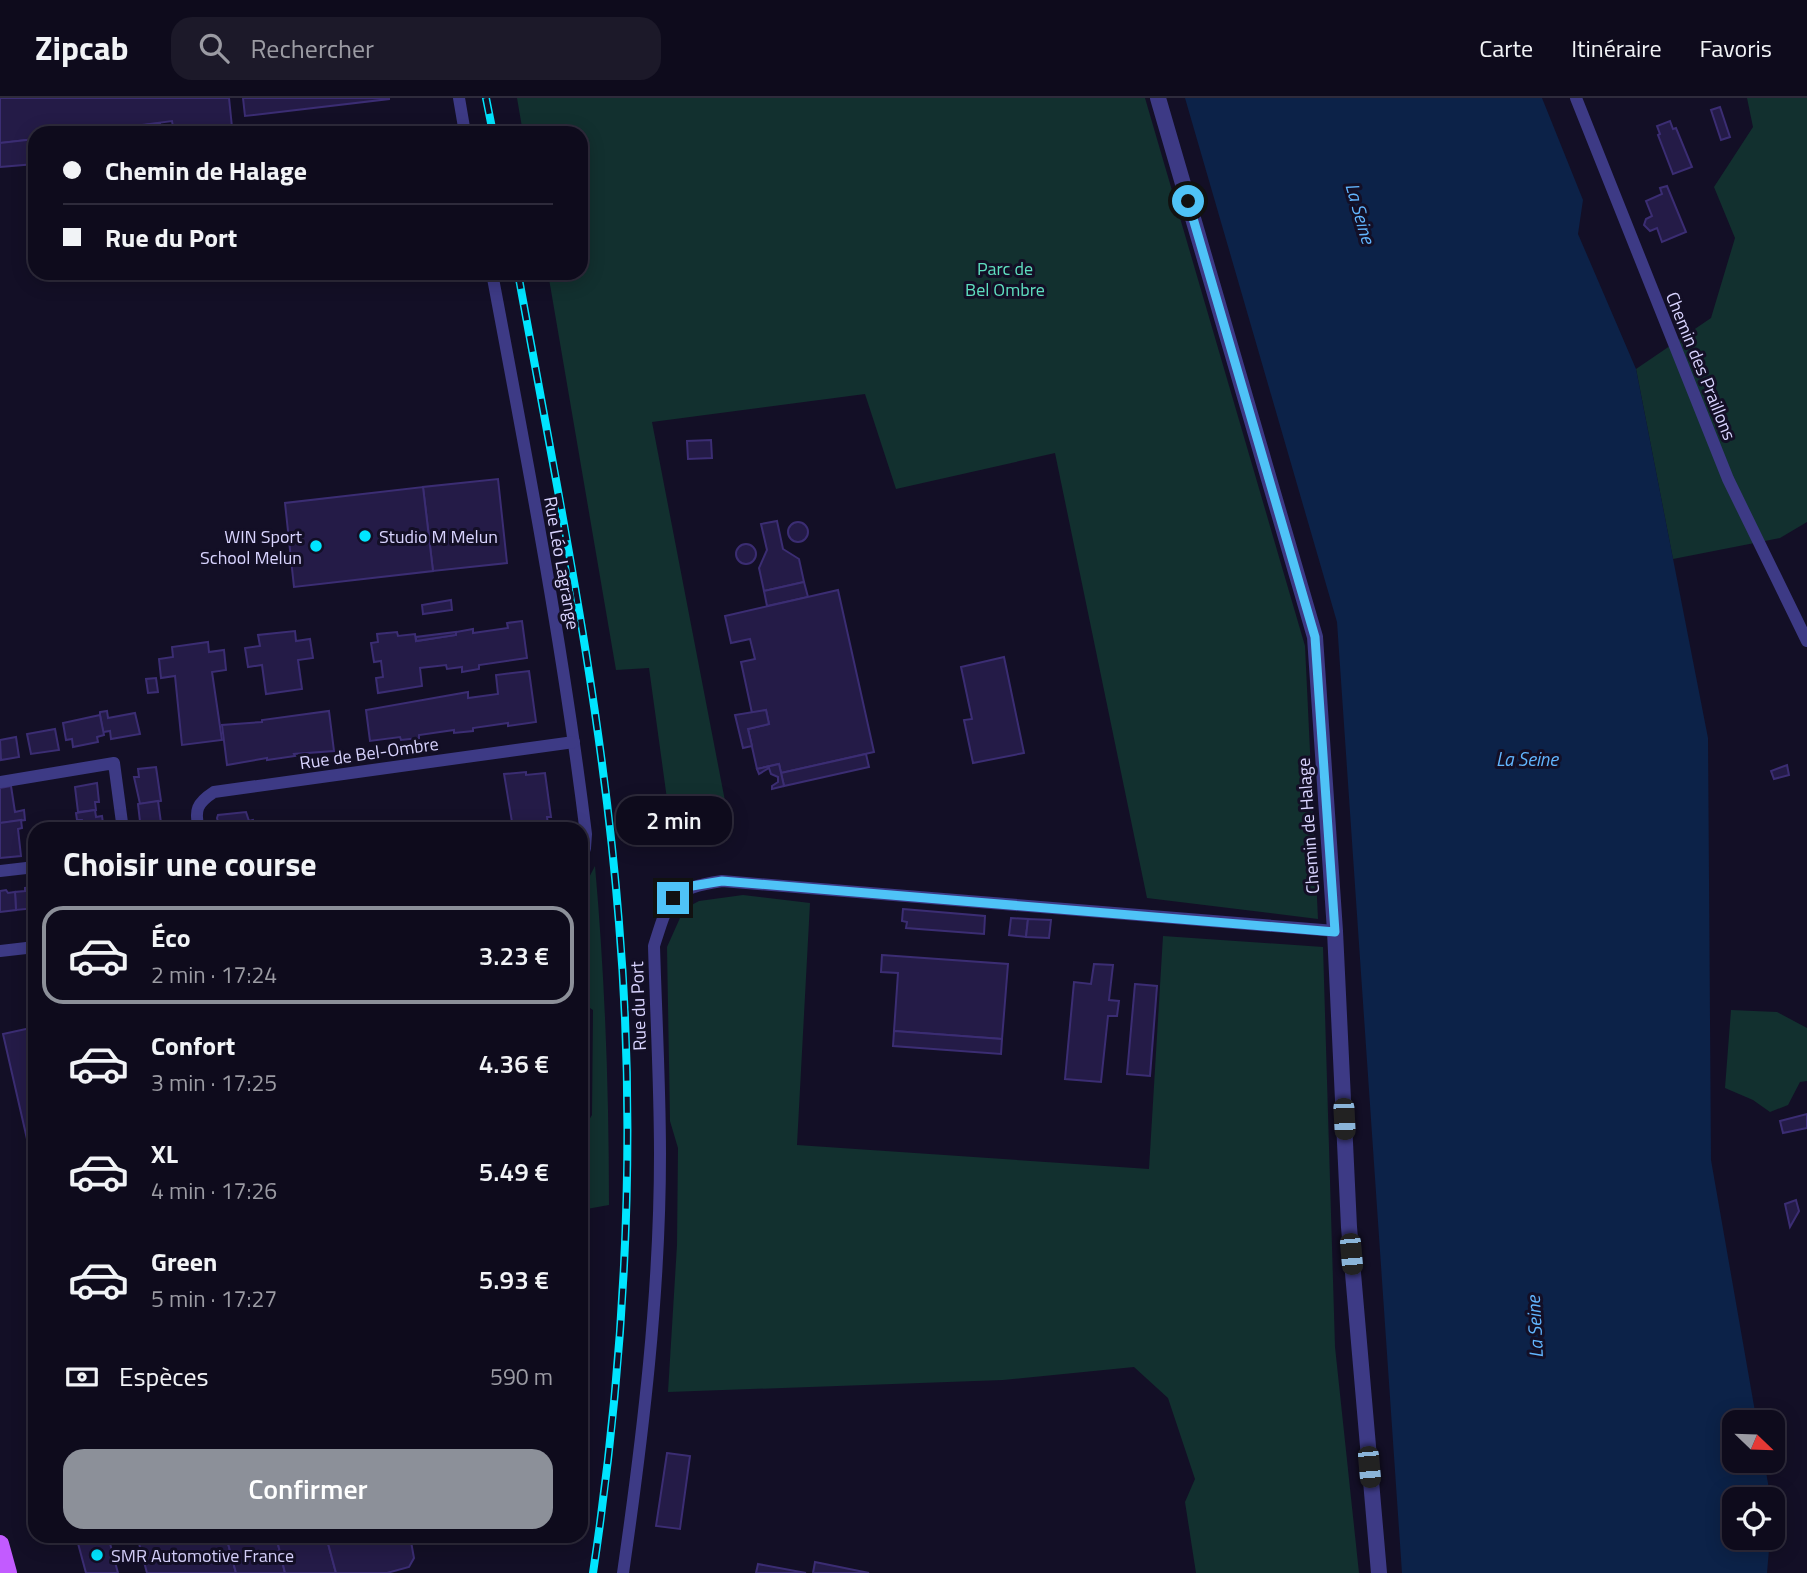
<!DOCTYPE html>
<html lang="fr">
<head>
<meta charset="utf-8">
<style>
	:root { --surface:#0e0b1c; --page:#1c1929; --text:#f1f3f6; --muted:#9b9ba3; --line:#2e2b3b; --accent:#8c9099 }
	body { margin:0; font-family:"Titillium Web",sans-serif; background:var(--page); color:var(--text); height:100vh; display:flex; flex-direction:column; font-size:26px; white-space:nowrap }
	* { box-sizing:border-box; margin:0 }
	p { font-size:23px; color:var(--muted) }
	.icon { flex:none; width:38px; height:38px; fill:none; stroke:currentColor; stroke-width:2; stroke-linecap:round; stroke-linejoin:round }
	.map { position:relative; flex:1; overflow:hidden }
	.drawer { position:absolute; left:28px; top:724px; width:560px; height:721px; display:flex; flex-direction:column; background:var(--surface); border-radius:21px; box-shadow:0 4px 18px #0003,0 0 0 2px var(--line) }
	.drawer>* { flex:none }
	.banner { position:absolute; left:28px; top:28px; width:560px; height:154px; border-radius:21px; box-shadow:0 4px 18px #0003,0 0 0 2px var(--line); display:grid; align-content:center; height:154px; padding:0 35px; background:var(--surface) }
	.needle { width:46px; rotate:113deg }
	.controls { position:absolute; left:1722px; top:1312px; display:grid; gap:14px }
	.controls a { display:grid; place-items:center; width:63px; height:63px; border-radius:14px; background:var(--surface); box-shadow:0 4px 18px #0003,0 0 0 2px var(--line); font-size:35px }
	.end { position:absolute; width:32px; height:32px; margin:-16px; border:9px solid #4fc3f7; background:#111; box-shadow:0 0 0 4px #111 }
	.from { border-radius:50% }
	.bubble { position:absolute; height:49px; border-radius:21px; background:var(--surface); box-shadow:0 4px 18px #0003,0 0 0 2px var(--line); font-size:23px; font-weight:600; line-height:49px; text-align:center }
	.car { position:absolute; width:21px; height:42px; margin:-21px -10px; border-radius:9px; box-shadow:0 0 5px 2px #0007; background:linear-gradient(#222 24%,#8ab4d8 0 40%,#222 0 76%,#8ab4d8 0 86%,#222 0) }
	.banner b { display:flex; align-items:center; gap:24px; height:66px; font-size:26px }
	.banner b+b { border-top:2px solid var(--line) }
	.banner i { width:18px; height:18px; background:var(--text) }
	ul { padding:0; list-style:none }
	li { display:flex; align-items:center; gap:21px; height:98px; margin:0 14px 10px; padding:0 21px; border:4px solid transparent; border-radius:21px }
	li div { flex:1 }
	li b { display:block; font-size:26px }
	li em { font-style:normal; font-weight:600 }
	li.on { border-color:var(--accent) }
	li>.icon { width:63px; height:63px; stroke-width:1.5 }
	h2 { padding:0 35px; font-size:32px; line-height:84px }
	.pay { display:flex; align-items:center; gap:18px; height:77px; padding:0 35px; font-size:26px }
	.pay p { margin-inline-start:auto }
	.primary-button { display:flex; gap:14px; margin-top:auto; padding:14px 35px }
	.primary-button a { flex:1; height:80px; border-radius:21px; background:var(--accent); color:#fff; font-size:28px; font-weight:600; line-height:80px; text-align:center }
	header { display:flex; align-items:center; gap:42px; box-sizing:border-box; height:98px; padding:0 35px; background:var(--surface); border-bottom:2px solid var(--line) }
	header strong { font-size:33px }
	nav { display:flex; gap:38px; margin-inline-start:auto; font-size:24px }
	.search { width:490px; height:63px; background:var(--page); display:flex; align-items:center; gap:18px; box-sizing:border-box; padding:0 24px; border-radius:21px; color:var(--muted); font-size:26px }
	.map>svg:first-child { display:block }
	.green { fill:#12302f }
	.water { fill:#0c2248 }
	.building { fill:#241b47; stroke:#3b2d73; stroke-width:2 }
	.lines { fill:none; stroke-linecap:round; stroke-linejoin:round }
	.minor { stroke:#3d3a85; stroke-width:12 }
	.tertiary { stroke:#3d3a85; stroke-width:16 }
	.primary { stroke:#c25bff; stroke-width:18 }
	.rail-casing { stroke:#00e5ff; stroke-width:8 }
	.rail { stroke:#130f26; stroke-width:5; stroke-dasharray:16; stroke-linecap:butt }
	.route { stroke:#4fc3f7; stroke-width:9 }
	.poi-dot { fill:#00e5ff; stroke:#130f26; stroke-width:2.5 }
	.labels { text-anchor:middle; dominant-baseline:central; stroke-width:6; stroke-linejoin:round; paint-order:stroke }
	.park-label { font-size:18px; fill:#5fe0c0; stroke:#130f26 }
	.street-label { font-size:18px; fill:#d9d4ff; stroke:#130f26 }
	.poi-label { font-size:18px; fill:#d9d4ff; stroke:#130f26; text-anchor:start }
	.water-label { font-size:19px; font-style:italic; fill:#62b6ff; stroke:#130f26 }
</style>
</head>
<body>
<header>
<strong>Zipcab</strong>
<div class="search"><svg class="icon" aria-label="search" viewBox="0 0 24 24"><circle cx="10" cy="10" r="6"/><path d="M15 15l6 6"/></svg>Rechercher</div>
<nav><a>Carte</a><a>Itinéraire</a><a>Favoris</a></nav>
</header>
<div class="map">
<svg width="1807" height="1475" viewBox="0 0 1807 1475">
	<rect width="100%" height="100%" fill="#130f26"/>
	<!-- green -->
	<g class="green">
		<polygon points="517,0 1145,0 1305,548 1318,821 1147,800 1055,355 896,391 865,296 652,324 725,703 667,701 649,570 616,572 548,175 581,175 581,35 523,35"/>
		<polygon points="1747,0 1807,0 1807,424 1780,440 1673,461 1636,271 1711,220 1735,140 1714,89 1753,29"/>
		<path d="M595,768C605,881 609,993 609,1107L581,1112V1035L592,1017L593,912L581,904V795Z"/>
		<polygon points="743,797 810,805 797,1047 1149,1071 1163,838 1323,849 1335,1249 1359,1475 1196,1475 1185,1404 1195,1381 1168,1300 1134,1269 1003,1282 668,1294 677,1147 678,1050 670,1023 667,849 684,811 699,803"/>
		<polygon points="1731,912 1777,914 1807,930 1807,983 1800,984 1788,1007 1770,1014 1753,1002 1725,990"/>
	</g>
	<!-- water -->
	<polygon class="water" points="1185,0 1542,0 1583,102 1578,136 1636,271 1708,640 1711,1062 1757,1325 1734,1325 1734,1363 1764,1363 1771,1402 1734,1402 1734,1440 1770,1440 1767,1475 1402,1475 1337,524"/>
	<!-- building -->
	<g class="building">
		<polygon points="0,0 229,0 232,29 174,35 172,23 80,35 35,35 35,41 0,45"/>
		<polygon points="243,0 389,0 389,1 245,18"/>
		<polygon points="1720,9 1730,39 1721,42 1711,12"/>
		<polygon points="1670,23 1673,31 1676,30 1692,69 1673,76 1658,37 1660,36 1657,28"/>
		<polygon points="160,25 161,35 80,35"/>
		<polygon points="35,41 35,66 0,69 0,45"/>
		<polygon points="1667,88 1686,134 1662,144 1657,130 1650,133 1644,127 1646,121 1652,118 1646,103 1662,96 1660,90"/>
		<polygon points="711,342 712,360 688,361 687,343"/>
		<polygon points="498,381 507,465 433,473 423,389"/>
		<polygon points="423,389 433,473 294,489 285,405"/>
		<polygon points="777,423 783,451 799,461 804,484 764,493 759,470 767,452 761,426"/>
		<circle cx="798" cy="434" r="10"/>
		<circle cx="746" cy="456" r="10"/>
		<polygon points="804,484 808,499 767,508 764,493"/>
		<polygon points="838,492 874,654 781,675 779,666 757,671 748,631 769,626 766,612 752,615 741,564 755,561 750,541 731,545 725,518"/>
		<polygon points="451,502 452,512 423,516 422,507"/>
		<polygon points="522,523 527,560 479,567 479,571 462,574 462,569 447,571 446,567 420,570 422,588 378,595 376,580 383,579 381,563 374,564 371,545 378,544 377,536 397,534 398,538 415,536 416,543 456,537 456,534 473,531 473,535 508,530 507,525"/>
		<polygon points="295,533 296,543 310,541 313,560 298,562 302,591 266,596 262,567 248,569 245,550 260,548 258,537"/>
		<polygon points="456,534 456,537 416,543 416,539"/>
		<polygon points="208,544 209,554 224,552 226,572 212,574 222,642 182,647 175,578 161,580 159,561 173,559 172,549"/>
		<polygon points="1004,559 1024,655 973,665 964,622 972,621 961,569"/>
		<polygon points="529,573 536,624 508,628 508,625 473,630 473,633 454,635 454,632 419,637 419,640 401,642 400,639 370,643 366,612 468,594 468,600 498,596 496,577"/>
		<polygon points="156,580 158,594 148,595 146,581"/>
		<polygon points="766,612 769,626 748,631 752,648 743,650 735,617"/>
		<polygon points="107,613 108,620 135,615 140,636 111,641 110,633 103,634 100,617 100,614"/>
		<polygon points="329,613 334,653 294,656 295,658 267,662 267,660 227,667 222,627 262,624 262,622"/>
		<polygon points="100,617 104,637 97,639 98,644 73,649 72,641 66,642 63,625"/>
		<polygon points="55,631 59,652 31,656 27,636"/>
		<polygon points="16,639 19,659 1,662 0,642"/>
		<polygon points="866,656 869,669 784,688 781,675"/>
		<polygon points="779,666 784,688 772,691 772,688 778,684 778,679 771,676 769,670 759,676 757,671"/>
		<polygon points="1787,667 1789,677 1774,681 1771,673"/>
		<polygon points="156,669 161,703 140,706 134,679 139,679 138,671"/>
		<polygon points="526,674 526,677 545,675 551,719 547,719 548,726 544,732 460,732 512,724 504,676"/>
		<polygon points="97,685 99,704 95,704 96,712 78,714 75,689"/>
		<polygon points="11,688 15,714 24,712 25,722 0,725 0,690"/>
		<polygon points="158,703 162,732 141,732 138,706"/>
		<polygon points="95,712 96,719 102,718 104,732 83,732 82,722 77,722 76,715"/>
		<polygon points="246,714 249,723 253,722 256,732 220,732 217,720 218,717"/>
		<polygon points="21,722 22,730 18,731 21,758 0,760 0,725"/>
		<polygon points="35,789 35,810 16,812 15,794 25,793 25,790"/>
		<polygon points="6,792 8,795 15,794 16,812 0,814 0,793"/>
		<polygon points="903,811 985,818 984,836 906,830 907,824 902,823"/>
		<polygon points="1011,820 1028,821 1026,839 1009,837"/>
		<polygon points="1028,821 1051,822 1049,840 1026,839"/>
		<polygon points="882,857 1008,866 1002,941 894,933 898,875 881,874"/>
		<polygon points="1094,866 1113,867 1109,902 1119,903 1117,918 1108,918 1101,984 1065,981 1074,884 1091,886"/>
		<polygon points="1135,886 1157,888 1150,978 1127,976"/>
		<polygon points="35,929 35,1076 3,936"/>
		<polygon points="894,933 1002,941 1001,956 893,948"/>
		<polygon points="1807,1016 1807,1030 1783,1035 1780,1023"/>
		<polygon points="1796,1102 1799,1113 1790,1129 1785,1106"/>
		<polygon points="667,1355 690,1358 680,1431 656,1428"/>
		<polygon points="76,1438 108,1438 118,1475 86,1475"/>
		<polygon points="137,1438 226,1438 236,1475 147,1475"/>
		<polygon points="226,1438 276,1438 285,1475 236,1475"/>
		<polygon points="276,1438 326,1438 336,1475 285,1475"/>
		<polygon points="326,1438 410,1438 414,1460 409,1469 387,1475 336,1475"/>
		<polygon points="815,1464 869,1475 813,1475"/>
		<polygon points="758,1466 806,1475 756,1475"/>
	</g>
	<g class="lines">
		<!-- minor -->
		<g class="minor">
			<polyline points="459,0 465,35"/>
			<polyline points="1576,0 1728,381 1807,543"/>
			<path d="M492,175C527,361 563,548 586,736L585,750L581,763"/>
			<polyline points="0,684 114,665 123,732"/>
			<path d="M199,732C194,712 197,705 214,694L574,644"/>
			<polyline points="0,773 35,769"/>
			<polyline points="0,853 35,849"/>
			<path d="M623,1475C643,1336 660,1196 660,1056C660,987 656,917 654,848C669,800 670,791 722,783L1335,833"/>
		</g>
		<!-- tertiary -->
		<polyline class="tertiary" points="1158,0 1315,539 1335,833 1349,1129 1379,1475"/>
		<!-- primary -->
		<polyline class="primary" points="0,1446 8,1475"/>
		<!-- rail casing -->
		<g class="rail-casing">
			<g id="rail">
				<polyline points="486,0 493,35"/>
				<path d="M518,175C557,391 602,606 619,825C637,1041 625,1261 593,1475"/>
			</g>
		</g>
		<!-- rail -->
		<use href="#rail" class="rail"/>
	</g>
	<g class="lines">
		<!-- route -->
		<polyline class="route" points="673,800 692,788 722,783 1335,834 1315,539 1188,103"/>
	</g>
	<!-- markers -->
	<g class="poi-dot">
		<circle cx="365" cy="438" r="7"/>
		<circle cx="316" cy="448" r="7"/>
		<circle cx="97" cy="1457" r="7"/>
	</g>
	<g class="labels">
		<!-- park labels -->
		<g class="park-label">
			<text x="1005" y="170">Parc de<tspan x="1005" dy="21">Bel Ombre</tspan></text>
		</g>
		<!-- street labels -->
		<g class="street-label">
			<text transform="translate(1701 268) rotate(68)">Chemin des Praillons</text>
			<text transform="translate(562 465) rotate(80)">Rue Léo Lagrange</text>
			<text transform="translate(369 655) rotate(-8)">Rue de Bel-Ombre</text>
			<text transform="translate(1308 728) rotate(-94)">Chemin de Halage</text>
			<text transform="translate(638 908) rotate(-92)">Rue du Port</text>
		</g>
		<!-- poi labels -->
		<g class="poi-label">
			<text x="302" y="438" text-anchor="end">WIN Sport<tspan x="302" dy="21">School Melun</tspan></text>
			<text x="379" y="438">Studio M Melun</text>
			<text x="111" y="1457">SMR Automotive France</text>
		</g>
		<!-- water labels -->
		<g class="water-label">
			<text transform="translate(1361 115) rotate(74)">La Seine</text>
			<text x="1527" y="660">La Seine</text>
			<text transform="translate(1534 1229) rotate(-93)">La Seine</text>
		</g>
	</g>
</svg>
<div class="controls">
<a><svg class="needle" viewBox="-14 -14 28 28"><path d="M0-13l5 13h-10z" fill="#e53935"/><path d="M0 13l5-13h-10z" fill="#9b9ba3"/></svg></a>
<a><svg class="icon" aria-label="locate" viewBox="0 0 24 24"><circle cx="12" cy="12" r="6"/><path d="M12 2v4M12 18v4M2 12h4M18 12h4"/></svg></a>
</div>
<i class="end from" style="left:1188px;top:103px"></i>
<i class="end" style="left:673px;top:800px"></i>
<div class="bubble" style="left:616px;top:698px;width:116px">2 min</div>
<i class="car" style="left:1344px;top:1021px;rotate:177deg"></i>
<i class="car" style="left:1351px;top:1156px;rotate:175deg"></i>
<i class="car" style="left:1369px;top:1369px;rotate:175deg"></i>
<div class="banner">
<b><i class="from"></i>Chemin de Halage</b>
<b><i></i>Rue du Port</b>
</div>
<section class="drawer">
<h2>Choisir une course</h2>
<ul>
<li class="on"><svg class="icon" aria-label="car" viewBox="0 0 24 24"><path d="M5 17H2v-5l4-1 3-4h7l3 4 3 1v5h-3M9 17h6M6 11h13"/><circle cx="7" cy="17" r="2"/><circle cx="17" cy="17" r="2"/></svg><div><b>Éco</b><p>2 min · 17:24</p></div><em>3.23 €</em></li>
<li><svg class="icon" aria-label="car" viewBox="0 0 24 24"><path d="M5 17H2v-5l4-1 3-4h7l3 4 3 1v5h-3M9 17h6M6 11h13"/><circle cx="7" cy="17" r="2"/><circle cx="17" cy="17" r="2"/></svg><div><b>Confort</b><p>3 min · 17:25</p></div><em>4.36 €</em></li>
<li><svg class="icon" aria-label="car" viewBox="0 0 24 24"><path d="M5 17H2v-5l4-1 3-4h7l3 4 3 1v5h-3M9 17h6M6 11h13"/><circle cx="7" cy="17" r="2"/><circle cx="17" cy="17" r="2"/></svg><div><b>XL</b><p>4 min · 17:26</p></div><em>5.49 €</em></li>
<li><svg class="icon" aria-label="car" viewBox="0 0 24 24"><path d="M5 17H2v-5l4-1 3-4h7l3 4 3 1v5h-3M9 17h6M6 11h13"/><circle cx="7" cy="17" r="2"/><circle cx="17" cy="17" r="2"/></svg><div><b>Green</b><p>5 min · 17:27</p></div><em>5.93 €</em></li>
</ul>
<div class="pay"><svg class="icon" aria-label="cash" viewBox="0 0 24 24"><path d="M3 7h18v10H3z"/><circle cx="12" cy="12" r="2"/></svg>Espèces<p>590 m</p></div>
<div class="primary-button"><a>Confirmer</a></div>
</section>
</div>
</body>
</html>
